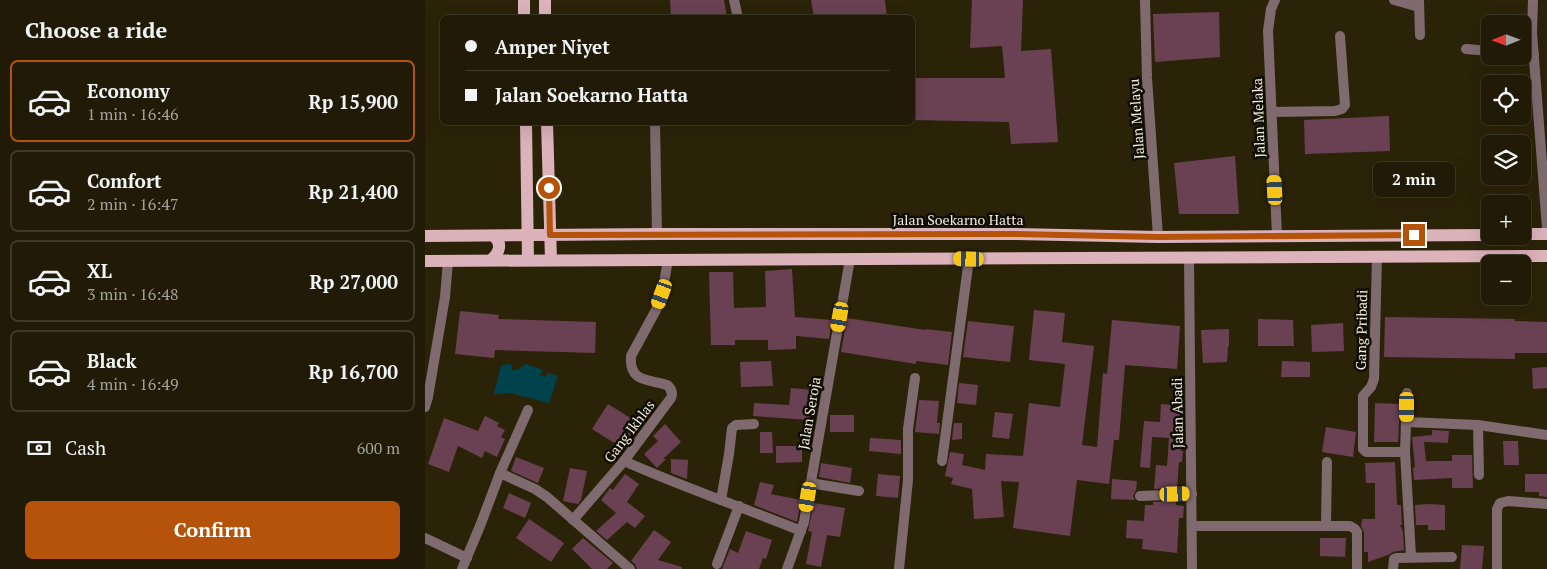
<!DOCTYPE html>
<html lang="en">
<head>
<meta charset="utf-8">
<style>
	:root { --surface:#201a06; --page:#2d2714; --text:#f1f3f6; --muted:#a2a19b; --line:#3d3828; --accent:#b45309 }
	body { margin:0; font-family:"PT Serif",serif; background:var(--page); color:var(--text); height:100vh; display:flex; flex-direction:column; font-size:19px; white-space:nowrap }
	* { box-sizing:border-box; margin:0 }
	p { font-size:16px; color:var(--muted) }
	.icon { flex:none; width:28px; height:28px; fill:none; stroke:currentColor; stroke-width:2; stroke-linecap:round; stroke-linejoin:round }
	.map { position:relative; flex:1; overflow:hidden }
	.panel { display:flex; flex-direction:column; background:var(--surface); width:425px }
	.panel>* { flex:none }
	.hud { position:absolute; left:15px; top:15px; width:475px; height:110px; border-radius:8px; box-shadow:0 5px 20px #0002,0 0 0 1px var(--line); display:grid; align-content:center; height:110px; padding:0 25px; background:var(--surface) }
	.needle { width:32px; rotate:269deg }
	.controls { position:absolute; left:1056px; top:15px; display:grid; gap:10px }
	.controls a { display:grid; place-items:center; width:50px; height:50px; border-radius:8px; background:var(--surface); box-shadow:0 5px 20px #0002,0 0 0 1px var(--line); font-size:25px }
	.end { position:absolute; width:22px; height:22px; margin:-11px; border:6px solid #b45309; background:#fff; box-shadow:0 0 0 2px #fff }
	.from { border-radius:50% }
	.bubble { position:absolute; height:35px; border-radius:8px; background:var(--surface); box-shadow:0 5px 20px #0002,0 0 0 1px var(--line); font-size:16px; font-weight:800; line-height:35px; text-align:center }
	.car { position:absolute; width:15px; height:30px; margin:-15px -8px; border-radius:6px; box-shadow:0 0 4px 1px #0007; background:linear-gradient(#f5c518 24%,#345 0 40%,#f5c518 0 76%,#345 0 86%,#f5c518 0) }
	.hud b { display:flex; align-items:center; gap:18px; height:48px; font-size:19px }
	.hud b+b { border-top:1px solid var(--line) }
	.hud i { width:12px; height:12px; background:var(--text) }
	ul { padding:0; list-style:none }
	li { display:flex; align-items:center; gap:15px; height:82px; margin:0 10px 8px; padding:0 15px; border:2px solid var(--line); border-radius:8px }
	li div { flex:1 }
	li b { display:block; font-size:19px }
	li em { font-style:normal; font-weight:800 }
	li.on { border-color:var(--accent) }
	li>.icon { width:45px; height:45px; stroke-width:1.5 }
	h2 { padding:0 25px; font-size:22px; line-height:60px }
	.pay { display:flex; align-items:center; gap:12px; height:55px; padding:0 25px; font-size:19px }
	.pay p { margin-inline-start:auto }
	.primary-button { display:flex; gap:10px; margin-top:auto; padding:10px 25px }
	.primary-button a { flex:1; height:58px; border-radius:8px; background:var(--accent); color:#fff; font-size:20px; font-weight:800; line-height:58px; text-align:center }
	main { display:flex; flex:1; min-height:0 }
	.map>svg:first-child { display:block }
	.water { fill:#01434c }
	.building { fill:#694152 }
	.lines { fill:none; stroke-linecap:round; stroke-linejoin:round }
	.minor { stroke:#7f6a6f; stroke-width:10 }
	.primary { stroke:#dcb2bb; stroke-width:12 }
	.route { stroke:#b45309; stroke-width:6 }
	.labels { text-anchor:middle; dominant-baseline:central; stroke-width:5; stroke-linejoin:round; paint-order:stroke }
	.street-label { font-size:14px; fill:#f1ecdd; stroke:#100d04 }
</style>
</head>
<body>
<main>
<section class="panel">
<h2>Choose a ride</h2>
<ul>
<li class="on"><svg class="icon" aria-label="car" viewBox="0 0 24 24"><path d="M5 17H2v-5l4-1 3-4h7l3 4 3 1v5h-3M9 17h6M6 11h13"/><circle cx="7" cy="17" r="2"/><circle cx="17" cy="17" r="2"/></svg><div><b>Economy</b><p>1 min · 16:46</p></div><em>Rp 15,900</em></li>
<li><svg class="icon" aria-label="car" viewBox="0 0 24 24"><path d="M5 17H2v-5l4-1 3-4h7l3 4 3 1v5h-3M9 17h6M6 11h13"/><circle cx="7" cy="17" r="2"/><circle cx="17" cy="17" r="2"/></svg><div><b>Comfort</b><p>2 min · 16:47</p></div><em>Rp 21,400</em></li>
<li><svg class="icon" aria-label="car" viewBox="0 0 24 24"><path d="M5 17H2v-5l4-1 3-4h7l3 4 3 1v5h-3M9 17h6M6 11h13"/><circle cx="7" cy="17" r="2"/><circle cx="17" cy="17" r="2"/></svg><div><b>XL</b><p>3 min · 16:48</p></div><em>Rp 27,000</em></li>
<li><svg class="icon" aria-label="car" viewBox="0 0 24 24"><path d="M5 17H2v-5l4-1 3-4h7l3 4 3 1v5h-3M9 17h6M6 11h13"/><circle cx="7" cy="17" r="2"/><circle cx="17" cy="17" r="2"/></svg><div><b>Black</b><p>4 min · 16:49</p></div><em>Rp 16,700</em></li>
</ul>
<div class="pay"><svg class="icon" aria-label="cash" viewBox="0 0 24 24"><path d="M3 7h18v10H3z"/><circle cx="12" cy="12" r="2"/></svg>Cash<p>600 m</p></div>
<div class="primary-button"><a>Confirm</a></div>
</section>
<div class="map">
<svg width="1122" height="569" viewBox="0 0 1122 569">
	<rect width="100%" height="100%" fill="#2b2308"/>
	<!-- water -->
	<polygon class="water" points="86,364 87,370 92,370 101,364 118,370 115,375 120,377 123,373 133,376 124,403 86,393 69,394 76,365"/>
	<!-- building -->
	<g class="building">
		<polygon points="245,0 299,0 302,18 246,18"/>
		<polygon points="386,0 460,0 462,18 389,18"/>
		<polygon points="547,0 598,0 596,51 626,49 633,142 586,144 584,122 488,120 488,78 580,78 577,46 545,48"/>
		<polygon points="794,12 795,57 730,62 728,14"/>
		<polygon points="964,116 965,151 880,154 879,120"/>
		<polygon points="810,156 814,214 754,214 749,163"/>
		<polygon points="367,269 370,317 407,320 404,339 371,336 371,349 343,350 343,340 310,340 310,345 286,345 284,272 308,272 309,308 341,307 340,271"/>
		<polygon points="609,310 640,313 637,342 669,346 657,445 672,447 678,373 682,374 687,320 755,326 752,369 700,365 694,440 689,440 684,484 652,480 645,536 588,528 594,482 576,481 579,517 549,519 547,489 526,484 528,478 520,476 525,452 539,454 537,465 560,470 561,454 598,456 604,403 635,407 640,364 604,360"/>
		<polygon points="35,311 74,315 73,319 171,322 170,353 70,350 69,358 30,354"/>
		<polygon points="960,317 1090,319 1090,321 1122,322 1122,353 1090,353 1090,359 959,357"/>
		<polygon points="422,318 500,330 500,329 527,332 523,365 491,361 491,364 416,352"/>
		<polygon points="833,319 868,320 869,346 833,346"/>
		<polygon points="543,321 589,326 585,362 538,357"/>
		<polygon points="918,323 919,351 887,352 886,325"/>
		<polygon points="804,329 804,346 803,346 802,362 778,363 776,330"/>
		<polygon points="346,361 348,386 316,387 315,362"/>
		<polygon points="857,361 885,362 885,377 856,377"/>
		<polygon points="1122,367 1122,388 1108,389 1107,368"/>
		<polygon points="534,383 553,385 551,405 532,403"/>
		<polygon points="366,388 387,390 384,420 328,416 329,403 364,405"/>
		<polygon points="494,400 514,401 512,423 515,423 514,434 490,432"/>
		<polygon points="950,403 975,404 973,442 949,442"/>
		<polygon points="183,404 215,424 199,449 167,429"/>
		<polygon points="736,404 759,406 756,451 758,451 757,462 754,462 752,488 729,489 731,465 742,466 744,438 727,437 725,468 715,467 719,421 735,422"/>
		<polygon points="570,412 588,414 584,439 567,437"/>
		<rect x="405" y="415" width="24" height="17"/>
		<polygon points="60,416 74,423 72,426 80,430 76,437 80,439 72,457 60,451 57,458 33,446 24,472 3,464 19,418 53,431"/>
		<polygon points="529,423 537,423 537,439 527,440"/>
		<polygon points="240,424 256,442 238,459 241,459 232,468 219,454 233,441 228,436"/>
		<polygon points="901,427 931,432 928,457 897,452"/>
		<polygon points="1007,430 1024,431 1023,443 999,442 1001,461 1027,461 1027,455 1047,455 1048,488 1027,488 1027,478 989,480 988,468 990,467 987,437 1007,435"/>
		<polygon points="335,432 347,432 348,453 335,453"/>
		<polygon points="445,438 476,440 476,454 444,451"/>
		<polygon points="1078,441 1093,441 1094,465 1079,465"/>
		<polygon points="351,446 377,446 377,462 351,463"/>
		<polygon points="91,457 119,468 113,483 86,471"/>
		<polygon points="246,459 263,460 262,479 246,473"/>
		<polygon points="970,462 972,505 976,505 977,525 975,525 978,532 979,550 968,552 963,555 943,562 943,552 939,552 939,532 936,526 937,519 950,519 950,483 941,483 940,463"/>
		<polygon points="396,463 427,468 425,483 394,477"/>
		<polygon points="145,468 162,471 156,500 153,504 138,501"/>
		<polygon points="200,474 214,484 202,502 220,516 210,528 202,522 182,540 171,531 191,513 176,500 185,488 188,490"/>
		<polygon points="453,474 475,476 473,498 451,496"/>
		<polygon points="1100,474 1122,474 1122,497 1114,496 1114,492 1100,492"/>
		<polygon points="687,479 712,481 711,490 708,496 710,500 686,499"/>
		<polygon points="335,482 349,485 346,494 376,500 372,522 329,505"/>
		<polygon points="84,493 106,503 100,518 78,508"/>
		<polygon points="751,501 751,505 759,506 758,518 754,518 752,553 717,549 718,539 701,538 702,520 719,521 720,505 728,505 728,502"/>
		<polygon points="389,503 420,508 415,537 402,535 396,567 381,564 387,532 383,531"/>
		<polygon points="1003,504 1020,505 1020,530 1003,530 1003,525 991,525 990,505"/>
		<polygon points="104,519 139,543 126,562 91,538"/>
		<polygon points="229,530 246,542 233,560 257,567 257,569 212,569 210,564 206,561"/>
		<polygon points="321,531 347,540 341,559 338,558 334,569 297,569 305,549 313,553"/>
		<polygon points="158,538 188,563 182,569 167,569 147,549"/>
		<polygon points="895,538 921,538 920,557 895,556"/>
		<polygon points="1037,545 1059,546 1057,569 1035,569"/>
	</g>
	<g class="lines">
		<!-- minor -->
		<g class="minor">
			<polyline points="309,0 313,18"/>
			<polyline points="720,0 722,78 733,237"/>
			<polyline points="850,0 846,9 843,31 852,236"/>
			<polyline points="969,0 994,7"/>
			<polyline points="994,0 995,35"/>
			<polyline points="1108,0 1107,33 1122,228"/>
			<polyline points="1041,49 1065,51"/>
			<polyline points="1098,53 1109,54"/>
			<polyline points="847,112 910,111 917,109 920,105 915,36"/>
			<polyline points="230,122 232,234"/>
			<polyline points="952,256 949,379 946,387 938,396 938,449 941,452 980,452"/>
			<polyline points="764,257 767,569"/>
			<polyline points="982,393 980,452 986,556"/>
			<polyline points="0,407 3,397 20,297 23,261"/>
			<polyline points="982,422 1053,425 1122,435"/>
			<polyline points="1053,425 1054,475"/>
			<path d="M199,461C257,487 317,507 376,531"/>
			<polyline points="517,461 544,259"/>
			<polyline points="75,473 110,489 122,497 205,569"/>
			<polyline points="385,483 434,491"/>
			<polyline points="715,496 767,494"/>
			<polyline points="296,500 304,454 307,428 311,425 329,424"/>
			<path d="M148,520L199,461L246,398C248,393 247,389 242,385C222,379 204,382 206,356L231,310L237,294L243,260"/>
			<polyline points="767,526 925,526 930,529 932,532 932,569"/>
			<polyline points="901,526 902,462"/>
			<polyline points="0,538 42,558"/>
			<polyline points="292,564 314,506"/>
			<polyline points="37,569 55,526 75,473 103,410"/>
			<polyline points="362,569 379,522 381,510 425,259"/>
			<polyline points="474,569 483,480 483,429 490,378"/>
			<polyline points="968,569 969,559 971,558 1027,557"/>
			<polyline points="1072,569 1072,509 1075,503 1083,501 1122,504"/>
		</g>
		<!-- primary -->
		<g class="primary">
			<polyline points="99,0 99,18"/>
			<polyline points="120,0 120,18"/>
			<polyline points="101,122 103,260"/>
			<polyline points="122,122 126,260"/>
			<polyline points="1098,234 1122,234"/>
			<polyline points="0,236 232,234 588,234 733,237 1065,235"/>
			<path d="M66,260C74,253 78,244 69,236"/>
			<polyline points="0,261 1122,256"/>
		</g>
	</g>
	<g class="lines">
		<!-- route -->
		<polyline class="route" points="124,188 125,235 588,234 733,237 989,235"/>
	</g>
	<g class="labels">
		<!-- street labels -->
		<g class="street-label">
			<text transform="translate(833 118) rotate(-92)">Jalan Melaka</text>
			<text transform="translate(711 119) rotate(-94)">Jalan Melayu</text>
			<text x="533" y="219">Jalan Soekarno Hatta</text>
			<text transform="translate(936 330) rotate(-89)">Gang Pribadi</text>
			<text transform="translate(384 413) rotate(-80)">Jalan Seroja</text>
			<text transform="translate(752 413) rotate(-91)">Jalan Abadi</text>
			<text transform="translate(204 431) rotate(-53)">Gang Ikhlas</text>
		</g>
	</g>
</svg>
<div class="controls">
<a><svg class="needle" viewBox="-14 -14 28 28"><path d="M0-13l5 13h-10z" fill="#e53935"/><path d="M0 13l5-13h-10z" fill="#a2a19b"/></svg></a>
<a><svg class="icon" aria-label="locate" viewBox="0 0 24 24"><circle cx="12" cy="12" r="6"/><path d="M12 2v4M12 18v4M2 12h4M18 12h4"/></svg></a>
<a><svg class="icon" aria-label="layers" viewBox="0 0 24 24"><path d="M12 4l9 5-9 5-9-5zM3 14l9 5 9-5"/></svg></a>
<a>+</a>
<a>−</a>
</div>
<i class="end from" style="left:124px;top:188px"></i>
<i class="end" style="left:989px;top:235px"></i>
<div class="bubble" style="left:948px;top:162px;width:82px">2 min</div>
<i class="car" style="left:850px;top:190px;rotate:357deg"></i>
<i class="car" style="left:544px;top:259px;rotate:271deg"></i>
<i class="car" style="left:237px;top:294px;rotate:200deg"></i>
<i class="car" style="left:415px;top:317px;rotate:190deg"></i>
<i class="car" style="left:982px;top:407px;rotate:180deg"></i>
<i class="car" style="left:750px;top:494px;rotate:88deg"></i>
<i class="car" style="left:383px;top:497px;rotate:189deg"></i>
<div class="hud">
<b><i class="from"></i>Amper Niyet</b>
<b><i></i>Jalan Soekarno Hatta</b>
</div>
</div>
</main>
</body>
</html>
